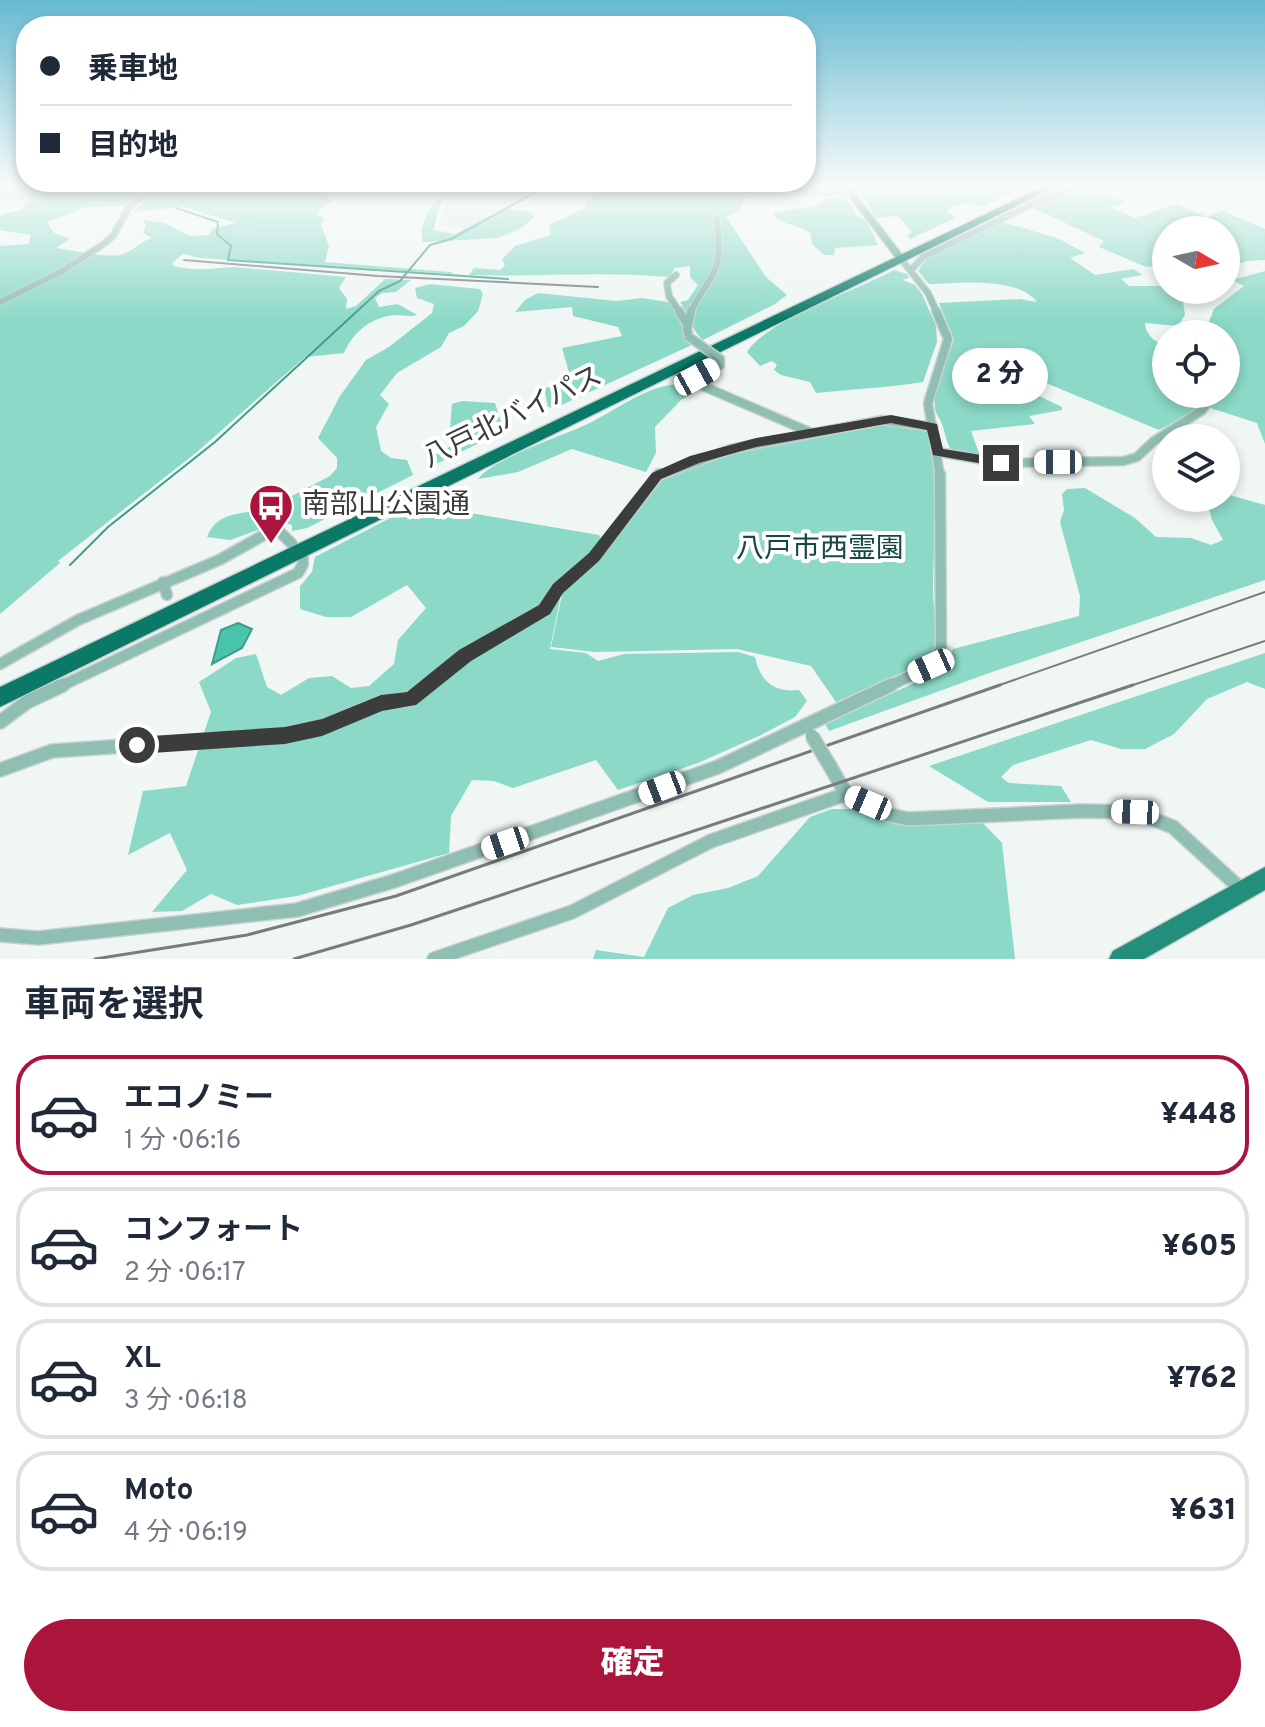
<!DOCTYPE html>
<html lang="ja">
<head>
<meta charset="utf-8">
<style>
	:root { --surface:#fff; --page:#f2f2f3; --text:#1f2937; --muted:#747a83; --line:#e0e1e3; --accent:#ab153c }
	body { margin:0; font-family:Overpass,"Noto Sans JP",sans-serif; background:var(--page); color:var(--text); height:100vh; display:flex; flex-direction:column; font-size:30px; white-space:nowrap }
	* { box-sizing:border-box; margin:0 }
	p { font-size:26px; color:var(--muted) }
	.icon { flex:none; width:44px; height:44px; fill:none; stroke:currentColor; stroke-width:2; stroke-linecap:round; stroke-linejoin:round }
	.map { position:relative; height:959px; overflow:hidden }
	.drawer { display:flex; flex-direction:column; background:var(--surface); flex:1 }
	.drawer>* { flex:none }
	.hud { position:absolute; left:16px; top:16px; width:800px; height:176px; border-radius:32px; box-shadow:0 4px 12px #0003; display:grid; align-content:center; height:176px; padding:0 24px; background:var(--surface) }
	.needle { width:52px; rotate:99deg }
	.buttons { position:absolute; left:1152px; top:216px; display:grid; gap:16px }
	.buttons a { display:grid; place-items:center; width:88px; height:88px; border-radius:50%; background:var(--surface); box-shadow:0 4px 12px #0003; font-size:40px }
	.end { position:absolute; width:36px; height:36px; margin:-18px; border:10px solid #3a3d3c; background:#fff; box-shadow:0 0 0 4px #fff }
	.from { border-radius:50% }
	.bubble { position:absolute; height:56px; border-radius:28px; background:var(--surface); box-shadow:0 4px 12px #0003; font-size:26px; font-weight:800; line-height:56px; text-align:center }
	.car { position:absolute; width:24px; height:48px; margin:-24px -12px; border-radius:10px; box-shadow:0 0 6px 2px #0007; background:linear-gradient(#fff 24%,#345 0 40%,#fff 0 76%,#345 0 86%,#fff 0) }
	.hud b { display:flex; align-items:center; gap:28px; height:76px; font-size:30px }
	.hud b+b { border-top:2px solid var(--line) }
	.hud i { width:20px; height:20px; background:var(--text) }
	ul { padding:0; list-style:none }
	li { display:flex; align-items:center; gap:24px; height:120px; margin:0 16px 12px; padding:0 8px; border:4px solid var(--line); border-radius:32px }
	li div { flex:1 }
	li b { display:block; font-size:30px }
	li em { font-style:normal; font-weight:800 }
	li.current { border-color:var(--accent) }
	li>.icon { width:72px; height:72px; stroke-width:1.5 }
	h2 { padding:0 24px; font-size:36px; line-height:96px }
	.primary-button { display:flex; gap:16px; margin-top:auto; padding:16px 24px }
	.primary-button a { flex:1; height:92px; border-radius:48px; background:var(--accent); color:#fff; font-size:32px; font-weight:800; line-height:92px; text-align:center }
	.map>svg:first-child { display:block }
	.built { fill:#ddece8 }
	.green { fill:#8cd9c7 }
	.water { fill:#46c4ac; stroke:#429c8a; stroke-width:2 }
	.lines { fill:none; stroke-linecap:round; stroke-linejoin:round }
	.stream { stroke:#429c8a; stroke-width:2 }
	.street-far3-casing { stroke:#cbd1cf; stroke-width:8 }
	.street-far2-casing { stroke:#cbd1cf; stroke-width:11 }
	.street-far1-casing { stroke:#cbd1cf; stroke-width:13 }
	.street-casing { stroke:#cbd1cf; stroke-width:16 }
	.secondary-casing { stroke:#cbd1cf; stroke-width:3 }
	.primary-casing { stroke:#cbd1cf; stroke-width:3 }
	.highway-casing { stroke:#cbd1cf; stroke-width:3 }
	.street-far3 { stroke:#8fbeb2; stroke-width:6 }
	.street-far2 { stroke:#8fbeb2; stroke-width:8 }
	.street-far1 { stroke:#8fbeb2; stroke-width:10 }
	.street { stroke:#8fbeb2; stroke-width:13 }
	.secondary { fill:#58a292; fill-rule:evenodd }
	.primary { fill:#228e7b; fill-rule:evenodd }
	.highway { fill:#0b7967; fill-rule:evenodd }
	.rail-far1 { stroke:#787d7b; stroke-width:2 }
	.rail { stroke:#787d7b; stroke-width:3 }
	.street-bridge-far1-casing { stroke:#cbd1cf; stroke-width:11; stroke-linecap:butt }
	.street-bridge-casing { stroke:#cbd1cf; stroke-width:16; stroke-linecap:butt }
	.street-bridge-far1 { stroke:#8fbeb2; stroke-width:8 }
	.street-bridge { stroke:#8fbeb2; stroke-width:13 }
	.route { fill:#3a3d3c }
	.labels { text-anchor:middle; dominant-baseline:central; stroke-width:8; stroke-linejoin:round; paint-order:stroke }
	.street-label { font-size:28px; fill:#3a3d3c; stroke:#fff }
	.poi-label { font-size:28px; fill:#3a3d3c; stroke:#fff; text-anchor:start }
	.park-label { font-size:28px; fill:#144a3f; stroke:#fff }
</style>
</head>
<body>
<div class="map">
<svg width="1265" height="959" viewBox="0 0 1265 959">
	<rect width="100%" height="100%" fill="#eff6f4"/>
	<!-- built -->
	<polygon class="built" points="449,187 545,187 471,228 439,226"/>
	<!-- green -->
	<g class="green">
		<path d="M2,187H151L124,206L87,207L47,222L54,233L70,239L56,248C71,250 110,259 123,254C134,250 140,242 152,238L143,233L146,225L143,221L145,220L167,224L189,236L209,235L213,228L236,223L183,207L132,212L161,187H318L331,201L316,214L325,218L321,225L329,246L325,262L451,272L453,274L200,258L183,254L172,263L174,266C196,272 213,268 235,267L346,277L339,288L347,299L346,309L356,306L385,279L411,280L396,292L382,293L375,298L379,307L398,304L417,315C410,317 404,315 397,315C372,316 353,332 344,353L305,357L197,452L58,561L60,563L0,614V246L28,244L31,235L0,230V215L23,209L26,199H0Z"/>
		<path d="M604,187H839L845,195L813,197L797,192L746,198L739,210L726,217L766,277L787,295L775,304L703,340C692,331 688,314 680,302L688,300L698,285L690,277V266L675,268L669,277C602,271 536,277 469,275L474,268L500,270L505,265L502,259L515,246L551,235L549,225L584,209L586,202Z"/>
		<polygon points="864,187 1026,187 981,207 971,202 949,208 947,211 955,218 910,239 907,235 912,232 898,216 876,218 863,197"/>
		<polygon points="1079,187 1103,187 1100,189 1126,203 1110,207 1135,218 1177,204 1207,218 1221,210 1265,229 1265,260 1247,261 1226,268 1226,230 1166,230 1166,264 1146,267 1099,247 1104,241 1033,208"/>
		<path d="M444,194L433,230L455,234L505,208L530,212L535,217L519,229L498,238L423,242C418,225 431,204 444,194Z"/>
		<path d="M845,197L857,216L866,220L878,245L835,248L834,255H824L812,244L811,234C799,224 783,226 773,214C788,207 812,210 824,202L822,199Z"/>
		<path d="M1002,222L1057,238L1085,253L1070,258L1095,275L1133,269L1143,275L1121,279L1129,286H1166V290H1175L1182,295L1185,315L1178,326L1145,323C1145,334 1156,343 1166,346V394H1226V334H1204L1214,309L1244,286L1232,280L1265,271V444L1257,423L1204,406L1159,430L1046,383L1032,389L1041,397L1062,407V410L1029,416L1035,424L971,431L980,456C945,450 952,456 942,424C940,418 935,414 935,407C932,383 948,361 954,339L939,303L1020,299L1037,302C1017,276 959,283 929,284L918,271L927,258Z"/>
		<path d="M894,270L907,274L909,278L903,280L915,285L922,294L936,326L937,342L923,382C887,388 852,389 816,393L810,382L781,375L774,370L777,365L772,361L760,366L747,352C768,319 858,290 894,270Z"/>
		<path d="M430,284L480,289L483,294L478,311L464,326L449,333L441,347L397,373L380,395L389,404L376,427L381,451L391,458L407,460L413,475L307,528L292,531V525L281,522L230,540L207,537C219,507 248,517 272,506C292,496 311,486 330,476L337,468V458L318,438L340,396L366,360L389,347L432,313L434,304L417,298L415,288Z"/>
		<polygon points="538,293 617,301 642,298 668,302 684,324 683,335 694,344 555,408 548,407 544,388 572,383 562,348 622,336 618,327 573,316 572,307 515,312 525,300"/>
		<path d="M676,384L689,389L690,395L681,400L655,427L656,453L646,472L572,449L518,472L478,479C491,461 557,437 581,427C612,414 640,388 676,384Z"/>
		<polygon points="462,401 495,403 504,431 430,467 427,459 464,439 463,433 450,429 452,404"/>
		<path d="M887,421L929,428C938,481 934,531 933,585C932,608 941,638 930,660L836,702L811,666L737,649L595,652L551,647L564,585L655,481L730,451Z"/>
		<polygon points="1085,488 1135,518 1156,537 1191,538 1211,545 1223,540 1212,520 1206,498 1226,498 1226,494 1265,505 1265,580 992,672 829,731 825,724 938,672 947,664 953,649 1079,616 1080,596 1060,522 1064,510 1062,494 1067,489"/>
		<path d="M417,504L599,535L602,542L589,557L565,574L550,649L586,653L598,661L624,654L738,652L755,657C760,681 774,693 799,690L807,701L795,717L761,735L698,763L618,790L596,760L513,788L494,781L472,780L451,816L449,853L297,896L237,905L211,894L182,911L152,912L187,870L170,833L128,855L143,791L186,786L211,712L199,682L236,658L256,654L267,687L281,695L309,678L332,676L351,688L369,686L394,664L398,640L426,608L407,585L351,617H326L300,609V586L312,572L315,557Z"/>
		<polygon points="1265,653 1265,689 1247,682 1207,699 1174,734 1145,749 1121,749 1091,740 1013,765 1001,777 1009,783 1061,786 1071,802 988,802 929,766"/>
		<polygon points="832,809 859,809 886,822 902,825 982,822 1002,843 1015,959 593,959 596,950 644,957 668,908 693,895 728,888 758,876 810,817"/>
	</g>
	<!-- water -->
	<polygon class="water" points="238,623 252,629 242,648 212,664 221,630"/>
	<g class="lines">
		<!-- stream -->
		<g class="stream">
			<polyline points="176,208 218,222 217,234 231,246 228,260 508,279"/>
			<polyline points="70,565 108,527 215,442 379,291 400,281 430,245 451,239 545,187"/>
		</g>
		<!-- street-far3 casing -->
		<g class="street-far3-casing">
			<g id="street-far3">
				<polyline points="901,259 928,293 937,313"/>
				<polyline points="911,270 923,257 1045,198 1079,187"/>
				<polyline points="676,275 667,283 669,296 680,313"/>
				<polyline points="0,302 61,272 105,243 113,236 129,207 156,187"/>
				<path d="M690,313C715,266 722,277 717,219"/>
			</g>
		</g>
		<!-- street-far2 casing -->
		<g class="street-far2-casing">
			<g id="street-far2">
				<polyline points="679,311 687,324"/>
				<polyline points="936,311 948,339 928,403 940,476"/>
				<polyline points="689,337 687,329 691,311"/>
				<polyline points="720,359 720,365 697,377 698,384 812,433"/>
				<polyline points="938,452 1001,463 1124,461 1137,457 1154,441 1201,411 1205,406 1199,394"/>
				<polyline points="658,476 731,449 883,420 933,427"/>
			</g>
		</g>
		<!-- street-far1 casing -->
		<g class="street-far1-casing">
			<g id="street-far1">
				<polyline points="163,582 167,595"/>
				<polyline points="0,664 78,620 219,560 273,530 280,532 292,544"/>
				<polyline points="59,687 298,573 303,564 302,549"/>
				<polyline points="426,687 465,656 544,609 558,588 594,557 659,474"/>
				<polyline points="887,687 931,666 941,648 940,474"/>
			</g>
		</g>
		<!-- street casing -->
		<g class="street-casing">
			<g id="street">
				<polyline points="0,722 27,702 63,685"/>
				<polyline points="830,766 846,794 886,814 908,819 1081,811 1135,812 1173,827 1242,890"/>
				<polyline points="0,770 52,751 285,735 322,727 381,703 410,699 428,685"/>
				<polyline points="0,935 38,938 297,910 394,881 718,767 891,685"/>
				<polyline points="434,959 572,912 711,841 846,794"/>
			</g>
		</g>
		<!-- secondary casing -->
		<g class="secondary-casing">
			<polygon id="secondary" points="842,187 850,187 904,257 904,261 898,261"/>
		</g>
		<!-- primary casing -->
		<g class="primary-casing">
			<polygon id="primary" points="1265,867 1265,890 1144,959 1109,959 1113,951"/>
		</g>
		<!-- highway casing -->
		<g class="highway-casing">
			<polygon id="highway" points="1042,187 1055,187 0,707 0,687"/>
		</g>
		<!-- street-far3 -->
		<use href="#street-far3" class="street-far3"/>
		<!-- street-far2 -->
		<use href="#street-far2" class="street-far2"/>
		<!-- street-far1 -->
		<use href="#street-far1" class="street-far1"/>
		<!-- street -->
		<use href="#street" class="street"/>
		<!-- secondary -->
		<use href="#secondary" class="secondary"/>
		<!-- primary -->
		<use href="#primary" class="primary"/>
		<!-- highway -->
		<use href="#highway" class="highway"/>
		<!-- rail-far1 -->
		<g class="rail-far1">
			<polyline points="184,260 378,276 598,287"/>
			<polyline points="994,687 1265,592"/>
			<polyline points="1127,687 1265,641"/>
		</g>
		<!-- rail -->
		<g class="rail">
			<polyline points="95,959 247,935 396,896 1000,685"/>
			<polyline points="294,959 411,925 1133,685"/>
		</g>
		<!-- street-bridge-far1 casing -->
		<g class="street-bridge-far1-casing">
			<polyline id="street-bridge-far1" points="689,337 720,359"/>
		</g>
		<!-- street-bridge casing -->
		<g class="street-bridge-casing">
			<polyline id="street-bridge" points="812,736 830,766"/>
		</g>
		<!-- street-bridge-far1 -->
		<use href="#street-bridge-far1" class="street-bridge-far1"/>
		<!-- street-bridge -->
		<use href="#street-bridge" class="street-bridge"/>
	</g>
	<!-- sky -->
	<linearGradient id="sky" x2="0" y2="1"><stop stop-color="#67bad0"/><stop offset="0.58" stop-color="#f8fbfa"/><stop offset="1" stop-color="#f8fbfa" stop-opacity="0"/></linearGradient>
	<rect width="1265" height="321" fill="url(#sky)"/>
	<!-- route -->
	<polygon class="route" points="891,415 937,424 943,449 1001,458 1007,463 1001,467 933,455 927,430 891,423 756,447 699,463 661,479 599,561 563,593 550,614 471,661 416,705 382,711 322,736 285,744 137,754 131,752 128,745 131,739 137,737 285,727 322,719 381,695 407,692 459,650 539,605 553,584 589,553 652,473 690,456 756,438"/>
	<!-- icons -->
	<defs>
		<g id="bus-pin" transform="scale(2.3)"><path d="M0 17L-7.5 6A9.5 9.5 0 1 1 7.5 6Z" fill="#ab153c" stroke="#fff"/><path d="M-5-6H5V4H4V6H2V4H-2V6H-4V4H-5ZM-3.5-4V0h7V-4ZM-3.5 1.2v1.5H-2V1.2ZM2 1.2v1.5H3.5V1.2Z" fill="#fff"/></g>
	</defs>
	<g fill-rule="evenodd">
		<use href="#bus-pin" x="271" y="506"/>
	</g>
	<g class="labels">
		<!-- street labels -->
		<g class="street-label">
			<text transform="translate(513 418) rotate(-26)">八戸北バイパス</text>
		</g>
		<!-- poi labels -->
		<g class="poi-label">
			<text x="302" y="506">南部山公園通</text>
		</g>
		<!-- park labels -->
		<g class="park-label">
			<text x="820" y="550">八戸市西霊園</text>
		</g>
	</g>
</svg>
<div class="buttons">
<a><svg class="needle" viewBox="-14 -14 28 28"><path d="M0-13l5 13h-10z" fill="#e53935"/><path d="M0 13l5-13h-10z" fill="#747a83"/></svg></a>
<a><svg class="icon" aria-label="locate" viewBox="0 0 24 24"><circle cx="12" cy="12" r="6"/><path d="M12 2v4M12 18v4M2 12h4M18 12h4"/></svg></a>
<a><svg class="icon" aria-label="layers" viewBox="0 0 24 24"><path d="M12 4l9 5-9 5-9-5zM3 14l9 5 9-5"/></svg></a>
</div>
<i class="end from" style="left:137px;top:745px"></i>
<i class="end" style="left:1001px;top:463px"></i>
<div class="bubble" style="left:952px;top:348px;width:96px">2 分</div>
<i class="car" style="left:697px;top:377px;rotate:61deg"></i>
<i class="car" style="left:1058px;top:462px;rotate:270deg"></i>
<i class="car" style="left:931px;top:666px;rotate:246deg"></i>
<i class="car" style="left:662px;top:788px;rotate:249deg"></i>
<i class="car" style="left:868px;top:803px;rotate:293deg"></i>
<i class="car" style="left:1135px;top:812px;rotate:272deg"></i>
<i class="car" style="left:505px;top:843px;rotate:251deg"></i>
<div class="hud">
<b><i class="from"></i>乗車地</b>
<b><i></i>目的地</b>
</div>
</div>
<section class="drawer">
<h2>車両を選択</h2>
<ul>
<li class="current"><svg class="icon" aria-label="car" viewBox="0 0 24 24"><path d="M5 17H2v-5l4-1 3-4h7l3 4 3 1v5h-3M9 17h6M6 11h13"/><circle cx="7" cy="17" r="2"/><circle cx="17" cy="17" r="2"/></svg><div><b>エコノミー</b><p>1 分 · 06:16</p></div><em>¥448</em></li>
<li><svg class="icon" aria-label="car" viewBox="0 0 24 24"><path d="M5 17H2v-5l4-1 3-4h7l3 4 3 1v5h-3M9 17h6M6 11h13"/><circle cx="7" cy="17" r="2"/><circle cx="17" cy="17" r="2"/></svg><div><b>コンフォート</b><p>2 分 · 06:17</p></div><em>¥605</em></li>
<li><svg class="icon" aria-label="car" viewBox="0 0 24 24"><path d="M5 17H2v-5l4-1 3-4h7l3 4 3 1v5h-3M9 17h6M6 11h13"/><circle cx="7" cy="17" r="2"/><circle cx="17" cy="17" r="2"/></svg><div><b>XL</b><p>3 分 · 06:18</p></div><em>¥762</em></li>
<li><svg class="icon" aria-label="car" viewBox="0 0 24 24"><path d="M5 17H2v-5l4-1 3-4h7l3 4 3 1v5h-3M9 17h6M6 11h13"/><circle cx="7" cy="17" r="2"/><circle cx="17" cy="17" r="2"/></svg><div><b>Moto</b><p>4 分 · 06:19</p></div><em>¥631</em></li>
</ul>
<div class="primary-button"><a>確定</a></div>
</section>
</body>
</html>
